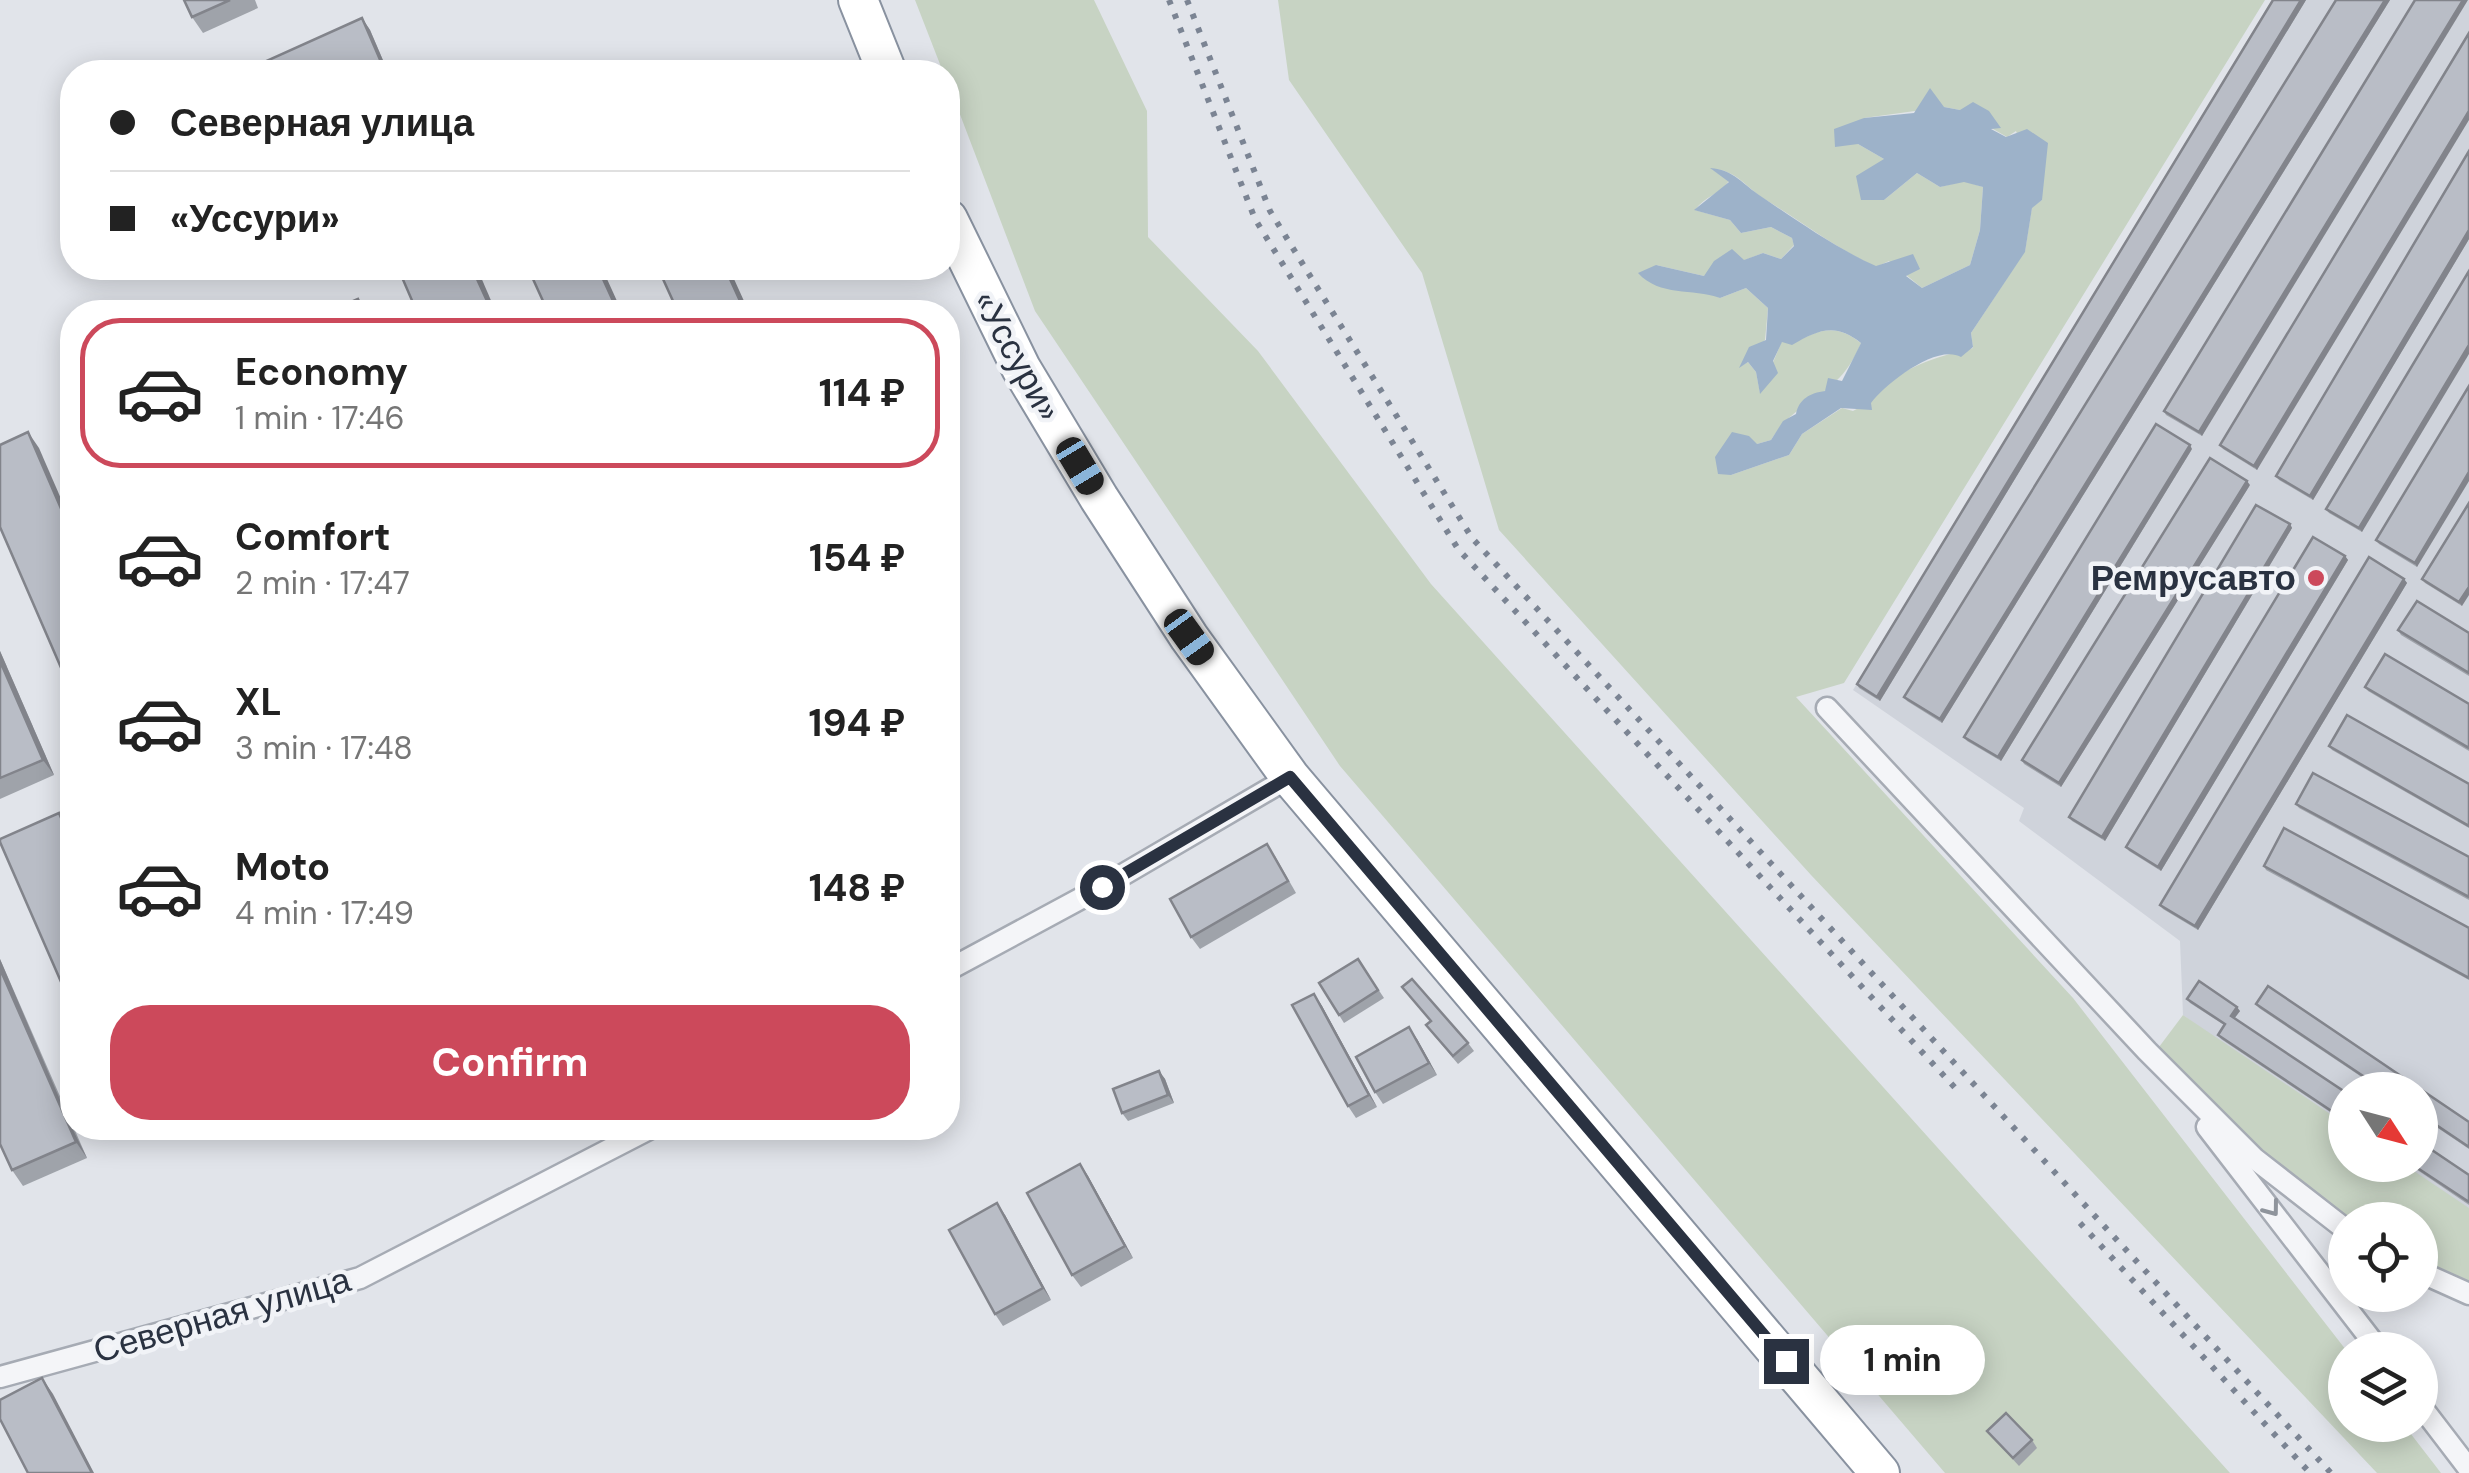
<!DOCTYPE html>
<html lang="en">
<head>
<meta charset="utf-8">
<style>
	:root { --surface:#fff; --page:#f2f2f2; --text:#222; --muted:#767676; --line:#e0e0e0; --accent:#cc495b }
	body { margin:0; font-family:"DM Sans",sans-serif; background:var(--page); color:var(--text); height:100vh; display:flex; flex-direction:column; font-size:38px; white-space:nowrap }
	* { box-sizing:border-box; margin:0 }
	p { font-size:32px; color:var(--muted) }
	.icon { flex:none; width:55px; height:55px; fill:none; stroke:currentColor; stroke-width:2; stroke-linecap:round; stroke-linejoin:round }
	.map { position:relative; flex:1; overflow:hidden }
	.details { position:absolute; left:60px; top:300px; width:900px; height:840px; display:flex; flex-direction:column; background:var(--surface); border-radius:40px; box-shadow:0 5px 25px #0003 }
	.details>* { flex:none }
	.top-card { position:absolute; left:60px; top:60px; width:900px; height:220px; border-radius:40px; box-shadow:0 5px 25px #0003; display:grid; align-content:center; height:220px; padding:0 50px; background:var(--surface) }
	.needle { width:65px; rotate:126deg }
	.tools { position:absolute; left:2328px; top:1072px; display:grid; gap:20px }
	.tools a { display:grid; place-items:center; width:110px; height:110px; border-radius:50%; background:var(--surface); box-shadow:0 5px 25px #0003; font-size:50px }
	.end { position:absolute; width:45px; height:45px; margin:-22px; border:12px solid #2a3241; background:#fff; box-shadow:0 0 0 5px #fff }
	.from { border-radius:50% }
	.bubble { position:absolute; height:70px; border-radius:35px; background:var(--surface); box-shadow:0 5px 25px #0003; font-size:32px; font-weight:700; line-height:70px; text-align:center }
	.car { position:absolute; width:30px; height:60px; margin:-30px -15px; border-radius:12px; box-shadow:0 0 8px 2px #0007; background:linear-gradient(#222 24%,#8ab4d8 0 40%,#222 0 76%,#8ab4d8 0 86%,#222 0) }
	.top-card b { display:flex; align-items:center; gap:35px; height:95px; font-size:38px }
	.top-card b+b { border-top:2px solid var(--line) }
	.top-card i { width:25px; height:25px; background:var(--text) }
	ul { padding:18px 0 0; list-style:none }
	li { display:flex; align-items:center; gap:30px; height:150px; margin:0 20px 15px; padding:0 30px; border:5px solid transparent; border-radius:40px }
	li div { flex:1 }
	li b { display:block; font-size:38px }
	li em { font-style:normal; font-weight:700 }
	li.active { border-color:var(--accent) }
	li>.icon { width:90px; height:90px; stroke-width:1.5 }
	.cta { display:flex; gap:20px; margin-top:auto; padding:20px 50px }
	.cta a { flex:1; height:115px; border-radius:40px; background:var(--accent); color:#fff; font-size:40px; font-weight:700; line-height:115px; text-align:center }
	.map>svg:first-child { display:block }
	.built { fill:#cfd3db }
	.green { fill:#c7d3c3; fill-rule:evenodd }
	.water { fill:#9db2c9 }
	.lines { fill:none; stroke-linecap:round; stroke-linejoin:round }
	.street-casing { stroke:#a6abb4; stroke-width:25 }
	.highway-casing { stroke:#8992a0; stroke-width:42 }
	.street { stroke:#f4f5f8; stroke-width:20 }
	.highway { stroke:#fff; stroke-width:38 }
	.rail { stroke:#7b8493; stroke-width:6; stroke-dasharray:5 10; stroke-linecap:butt }
	.wall { fill:#9fa3aa }
	.shaded-wall { fill:#82848b }
	.building { fill:#b9bdc6; stroke:#82848b; stroke-width:2.5 }
	.oneway { stroke:#8f949c }
	.route { stroke:#2a3241; stroke-width:12 }
	.poi-dot { fill:#cc495b; stroke:#f1f3f7; stroke-width:4 }
	.labels { text-anchor:middle; dominant-baseline:central; stroke-width:9; stroke-linejoin:round; paint-order:stroke }
	.street-label { font-size:35px; fill:#2a3241; stroke:#f1f3f7 }
	.poi-label { font-size:35px; font-weight:bold; fill:#2a3241; stroke:#f1f3f7; text-anchor:end }
</style>
</head>
<body>
<div class="map">
<svg width="2469" height="1473" viewBox="0 0 2469 1473">
	<rect width="100%" height="100%" fill="#e1e4ea"/>
	<!-- built -->
	<polygon class="built" points="2272,0 2469,0 2469,1210 2400,1165 2420,1165 2420,1090 2345,1090 2345,1129 2287,1091 2183,1015 2180,941 2019,821 2024,808 1853,690"/>
	<!-- green -->
	<g class="green">
		<polygon points="915,0 1094,0 1147,111 1148,237 1258,351 1431,584 2230,1473 1945,1473 1340,766 1035,311 948,83 948,72 943,72"/>
		<path d="M1278,0H2265L1844,683L1796,697L2073,998L2346,1350L2345,1425H2404L2441,1473H2377L1811,875L1499,530L1422,273L1289,80ZM1944,107L1960,110L2007,137L2016,131L2042,200L2032,207L2025,251L1971,333L1973,348C1940,356 1911,364 1884,386C1872,396 1868,404 1853,411L1842,408L1802,434L1789,455L1731,475L1757,444L1771,440C1798,396 1838,400 1861,343C1835,322 1818,330 1792,344L1782,341L1760,393L1756,372L1748,362L1741,366L1765,340L1768,308L1746,288L1720,298L1656,265L1704,276L1763,253L1781,259L1794,245L1792,238L1771,227L1741,233L1730,220L1695,210C1705,196 1719,195 1729,181L1712,169C1737,170 1745,187 1766,200C1802,222 1837,249 1876,267L1889,261L1922,288L1970,265L1980,230L1983,187L1964,181L1940,187L1917,173L1884,200V159L1858,144L1864,118Z"/>
		<polygon points="2183,1015 2345,1124 2345,1165 2405,1165 2469,1208 2469,1289 2420,1266 2420,1220 2347,1220 2288,1178 2204,1101 2159,1047"/>
	</g>
	<!-- water -->
	<path class="water" d="M1930,88L1944,107L1960,110L1973,102L1989,111L2001,128L1991,129L2006,137L2027,129L2048,143L2042,200L2032,208L2025,252L1971,333L1973,347L1961,357C1937,343 1885,384 1871,403L1872,410L1841,408L1802,434L1789,455L1731,475L1718,474L1715,457L1732,432L1749,436L1757,444L1771,440L1783,421L1796,414C1799,399 1810,393 1825,391L1828,378L1842,381L1861,343C1835,322 1818,330 1792,345L1782,342L1773,361L1778,373L1760,394L1756,372L1748,362L1739,368L1749,347L1766,340L1768,308L1746,288L1720,298C1692,288 1660,297 1638,273L1656,265L1704,276L1714,261L1732,249L1744,260L1763,253L1781,259L1794,246L1792,238L1771,227L1741,233L1730,220L1694,210L1729,182L1710,168C1735,170 1742,184 1762,197C1796,220 1839,250 1876,266L1913,254L1920,269L1906,276L1922,288L1970,265L1980,230L1983,187L1964,182L1940,187L1917,173L1884,200H1861L1856,176L1884,159L1858,144L1835,147L1834,129L1864,118L1914,113Z"/>
	<g class="lines">
		<!-- street casing -->
		<g class="street-casing">
			<g id="street">
				<polyline points="1827,708 2147,1051 2255,1159 2345,1229"/>
				<polyline points="948,970 1102,887 1290,777"/>
				<polyline points="2207,1127 2379,1350"/>
				<polyline points="2420,1272 2469,1294"/>
				<polyline points="0,1377 360,1278 651,1128"/>
				<polyline points="2420,1405 2469,1469"/>
			</g>
		</g>
		<!-- highway casing -->
		<g class="highway-casing">
			<g id="highway">
				<polyline points="858,0 887,72"/>
				<polyline points="948,219 1021,368 1099,498 1189,637 1290,777 1880,1473"/>
			</g>
		</g>
		<!-- street -->
		<use href="#street" class="street"/>
		<!-- highway -->
		<use href="#highway" class="highway"/>
		<!-- rail -->
		<g class="rail">
			<polyline points="1169,0 1255,219 1458,549 1958,1091"/>
			<polyline points="1187,0 1270,211 1472,538 2331,1473"/>
			<polyline points="2080,1223 2310,1473"/>
		</g>
	</g>
	<!-- wall -->
	<g class="wall">
		<polygon points="184,0 255,0 258,8 203,33 192,17"/>
		<polygon points="2273,0 2306,0 1880,701 1859,688 1857,684"/>
		<polygon points="2336,0 2390,0 1942,723 1907,701 1904,697"/>
		<polygon points="2415,0 2202,436 2166,415 2164,411"/>
		<polygon points="362,18 370,30 388,72 253,72"/>
		<polygon points="2469,33 2257,470 2223,449 2220,445"/>
		<polygon points="2469,151 2469,239 2313,500 2279,480 2276,476"/>
		<polygon points="2469,271 2362,532 2329,513 2326,509"/>
		<polygon points="2469,386 2417,567 2379,544 2376,540"/>
		<polygon points="2192,449 2001,761 1967,741 1964,737"/>
		<polygon points="2250,485 2061,787 2024,764 2022,760"/>
		<polygon points="2469,503 2462,606 2425,583 2422,579"/>
		<polygon points="2290,524 2292,528 2105,841 2072,821 2069,817"/>
		<polygon points="2345,556 2348,560 2161,871 2129,851 2126,847"/>
		<polygon points="2404,579 2407,583 2198,930 2163,909 2160,905"/>
		<polygon points="2398,630 2469,633 2469,676 2401,635"/>
		<polygon points="0,651 54,775 0,799"/>
		<polygon points="2365,687 2469,704 2469,751 2368,691"/>
		<polygon points="2329,746 2469,784 2469,828 2332,750"/>
		<polygon points="2296,804 2469,857 2469,900 2299,808"/>
		<polygon points="1275,856 1296,893 1200,949 1191,937"/>
		<polygon points="2264,866 2469,928 2469,980 2266,870"/>
		<polygon points="0,959 87,1158 23,1186 12,1170"/>
		<polygon points="1358,959 1384,998 1344,1023 1319,983"/>
		<polygon points="2268,986 2469,1122 2469,1149 2420,1116 2420,1090 2381,1090 2259,1008 2256,1004"/>
		<polygon points="1402,987 1468,1043 1474,1051 1458,1064 1432,1033 1426,1025 1431,1021"/>
		<polygon points="1314,994 1322,1006 1377,1107 1356,1118 1348,1106"/>
		<polygon points="2187,999 2240,1011 2234,1019 2345,1092 2345,1122 2221,1039 2218,1035 2224,1025 2190,1003"/>
		<polygon points="1417,1039 1437,1075 1383,1104 1375,1092"/>
		<polygon points="1159,1071 1165,1079 1174,1103 1128,1121 1122,1113"/>
		<polygon points="127,1128 152,1128 133,1136"/>
		<polygon points="1080,1164 1088,1176 1133,1258 1081,1287 1072,1275"/>
		<polygon points="2410,1165 2420,1165 2469,1175 2469,1205"/>
		<polygon points="1005,1215 1051,1300 1003,1326 995,1314"/>
		<polygon points="1987,1431 2032,1440 2037,1448 2019,1466"/>
	</g>
	<!-- shaded-wall -->
	<g class="shaded-wall">
		<polygon points="2301,0 2306,0 1880,701 1877,697"/>
		<polygon points="2385,0 2390,0 1942,723 1940,719"/>
		<polygon points="2463,0 2468,0 2202,436 2199,432"/>
		<polygon points="362,18 370,30 388,72 381,62"/>
		<polygon points="2469,111 2469,120 2257,470 2254,466"/>
		<polygon points="2469,230 2469,239 2313,500 2310,496"/>
		<polygon points="472,268 477,268 496,312 492,312"/>
		<polygon points="598,268 602,268 622,312 618,312"/>
		<polygon points="725,268 729,268 749,312 745,312"/>
		<polygon points="2469,345 2469,354 2362,532 2359,528"/>
		<polygon points="28,432 39,448 72,524 72,534"/>
		<polygon points="2190,445 2192,449 2001,761 1998,757"/>
		<polygon points="2469,472 2469,481 2417,567 2415,563"/>
		<polygon points="2247,481 2250,485 2061,787 2059,783"/>
		<polygon points="2290,524 2292,528 2105,841 2102,837"/>
		<polygon points="2345,556 2348,560 2161,871 2158,867"/>
		<polygon points="2404,579 2407,583 2198,930 2195,926"/>
		<polygon points="2469,587 2469,595 2462,606 2459,602"/>
		<polygon points="0,651 54,775 43,760 0,661"/>
		<polygon points="59,813 70,829 72,834 72,844"/>
		<polygon points="0,959 72,1128 87,1158 76,1142 0,969"/>
		<polygon points="1314,994 1322,1006 1377,1107 1369,1095"/>
		<polygon points="2237,1007 2240,1011 2233,1020 2231,1016"/>
		<polygon points="1409,1027 1417,1039 1437,1075 1429,1063"/>
		<polygon points="1159,1071 1165,1079 1174,1103 1168,1095"/>
		<polygon points="1080,1164 1088,1176 1133,1258 1125,1246"/>
		<polygon points="997,1203 1005,1215 1051,1300 1043,1288"/>
		<polygon points="42,1378 53,1394 94,1473 92,1473"/>
	</g>
	<!-- building -->
	<g class="building">
		<polygon points="184,0 230,0 192,17"/>
		<polygon points="2273,0 2301,0 1877,697 1857,684"/>
		<polygon points="2336,0 2385,0 1940,719 1904,697"/>
		<polygon points="2415,0 2463,0 2199,432 2164,411"/>
		<polygon points="362,18 381,62 358,72 253,72 251,68"/>
		<polygon points="2469,33 2469,111 2254,466 2220,445"/>
		<polygon points="2469,151 2469,230 2310,496 2276,476"/>
		<polygon points="417,268 472,268 492,312 417,312 401,275"/>
		<polygon points="528,268 598,268 618,312 548,312"/>
		<polygon points="658,268 725,268 745,312 678,312"/>
		<polygon points="2469,271 2469,345 2359,528 2326,509"/>
		<polygon points="358,299 364,312 328,312"/>
		<polygon points="2469,386 2469,472 2415,563 2376,540"/>
		<polygon points="2156,424 2190,445 1998,757 1964,737"/>
		<polygon points="28,432 72,534 72,693 0,527 0,445"/>
		<polygon points="2210,458 2247,481 2059,783 2022,760"/>
		<polygon points="2469,503 2469,587 2459,602 2422,579"/>
		<polygon points="2256,505 2290,524 2102,837 2069,817"/>
		<polygon points="2313,537 2345,556 2158,867 2126,847"/>
		<polygon points="2369,557 2404,579 2195,926 2160,905"/>
		<polygon points="2417,601 2469,633 2469,673 2398,630"/>
		<polygon points="2385,654 2469,704 2469,748 2365,687"/>
		<polygon points="0,661 43,760 0,778"/>
		<polygon points="2347,715 2469,784 2469,826 2329,746"/>
		<polygon points="2313,773 2469,857 2469,897 2296,804"/>
		<polygon points="59,813 72,844 72,1007 0,842 0,839"/>
		<polygon points="2284,828 2469,928 2469,978 2264,866"/>
		<polygon points="1267,844 1288,881 1191,937 1170,899"/>
		<polygon points="1358,959 1378,990 1339,1015 1319,983"/>
		<polygon points="0,969 76,1142 12,1170 0,1144"/>
		<polygon points="1412,979 1468,1043 1453,1056 1426,1025 1431,1021 1402,987"/>
		<polygon points="2199,981 2237,1007 2231,1016 2345,1092 2345,1120 2218,1035 2225,1024 2187,999"/>
		<polygon points="2268,986 2469,1122 2469,1147 2420,1114 2420,1090 2384,1090 2256,1004"/>
		<polygon points="1314,994 1369,1095 1348,1106 1292,1005"/>
		<polygon points="1409,1027 1429,1063 1375,1092 1356,1057"/>
		<polygon points="1159,1071 1168,1095 1122,1113 1113,1089"/>
		<polygon points="2420,1142 2469,1175 2469,1202 2413,1165 2420,1165"/>
		<polygon points="1080,1164 1125,1246 1072,1275 1027,1193"/>
		<polygon points="997,1203 1043,1288 995,1314 949,1230"/>
		<polygon points="42,1378 92,1473 28,1473 0,1419 0,1400"/>
		<polygon points="2006,1413 2032,1440 2013,1458 1987,1431"/>
	</g>
	<!-- one-way arrows -->
	<defs><path id="oneway-chevron" d="M-2-3.5L2.5 0L-2 3.5" fill="none" stroke-width="1.6" stroke-linecap="round" stroke-linejoin="round" transform="scale(2.5)"/></defs>
	<use class="oneway" href="#oneway-chevron" transform="translate(2272 1209) rotate(53)"/>
	<g class="lines">
		<!-- route -->
		<polyline class="route" points="1102,887 1290,777 1786,1361"/>
	</g>
	<!-- markers -->
	<circle class="poi-dot" cx="2316" cy="578" r="10"/>
	<g class="labels">
		<!-- street labels -->
		<g class="street-label">
			<text transform="translate(1017 356) rotate(61)">«Уссури»</text>
			<text transform="translate(222 1315) rotate(-16)">Северная улица</text>
		</g>
		<!-- poi labels -->
		<g class="poi-label">
			<text x="2296" y="578">Ремрусавто</text>
		</g>
	</g>
</svg>
<div class="tools">
<a><svg class="needle" viewBox="-14 -14 28 28"><path d="M0-13l5 13h-10z" fill="#e53935"/><path d="M0 13l5-13h-10z" fill="#767676"/></svg></a>
<a><svg class="icon" aria-label="locate" viewBox="0 0 24 24"><circle cx="12" cy="12" r="6"/><path d="M12 2v4M12 18v4M2 12h4M18 12h4"/></svg></a>
<a><svg class="icon" aria-label="layers" viewBox="0 0 24 24"><path d="M12 4l9 5-9 5-9-5zM3 14l9 5 9-5"/></svg></a>
</div>
<i class="end from" style="left:1102px;top:887px"></i>
<i class="end" style="left:1786px;top:1361px"></i>
<div class="bubble" style="left:1820px;top:1325px;width:165px">1 min</div>
<i class="car" style="left:1080px;top:466px;rotate:149deg"></i>
<i class="car" style="left:1189px;top:637px;rotate:144deg"></i>
<div class="top-card">
<b><i class="from"></i>Северная улица</b>
<b><i></i>«Уссури»</b>
</div>
<section class="details">
<ul>
<li class="active"><svg class="icon" aria-label="car" viewBox="0 0 24 24"><path d="M5 17H2v-5l4-1 3-4h7l3 4 3 1v5h-3M9 17h6M6 11h13"/><circle cx="7" cy="17" r="2"/><circle cx="17" cy="17" r="2"/></svg><div><b>Economy</b><p>1 min · 17:46</p></div><em>114 ₽</em></li>
<li><svg class="icon" aria-label="car" viewBox="0 0 24 24"><path d="M5 17H2v-5l4-1 3-4h7l3 4 3 1v5h-3M9 17h6M6 11h13"/><circle cx="7" cy="17" r="2"/><circle cx="17" cy="17" r="2"/></svg><div><b>Comfort</b><p>2 min · 17:47</p></div><em>154 ₽</em></li>
<li><svg class="icon" aria-label="car" viewBox="0 0 24 24"><path d="M5 17H2v-5l4-1 3-4h7l3 4 3 1v5h-3M9 17h6M6 11h13"/><circle cx="7" cy="17" r="2"/><circle cx="17" cy="17" r="2"/></svg><div><b>XL</b><p>3 min · 17:48</p></div><em>194 ₽</em></li>
<li><svg class="icon" aria-label="car" viewBox="0 0 24 24"><path d="M5 17H2v-5l4-1 3-4h7l3 4 3 1v5h-3M9 17h6M6 11h13"/><circle cx="7" cy="17" r="2"/><circle cx="17" cy="17" r="2"/></svg><div><b>Moto</b><p>4 min · 17:49</p></div><em>148 ₽</em></li>
</ul>
<div class="cta"><a>Confirm</a></div>
</section>
</div>
</body>
</html>
